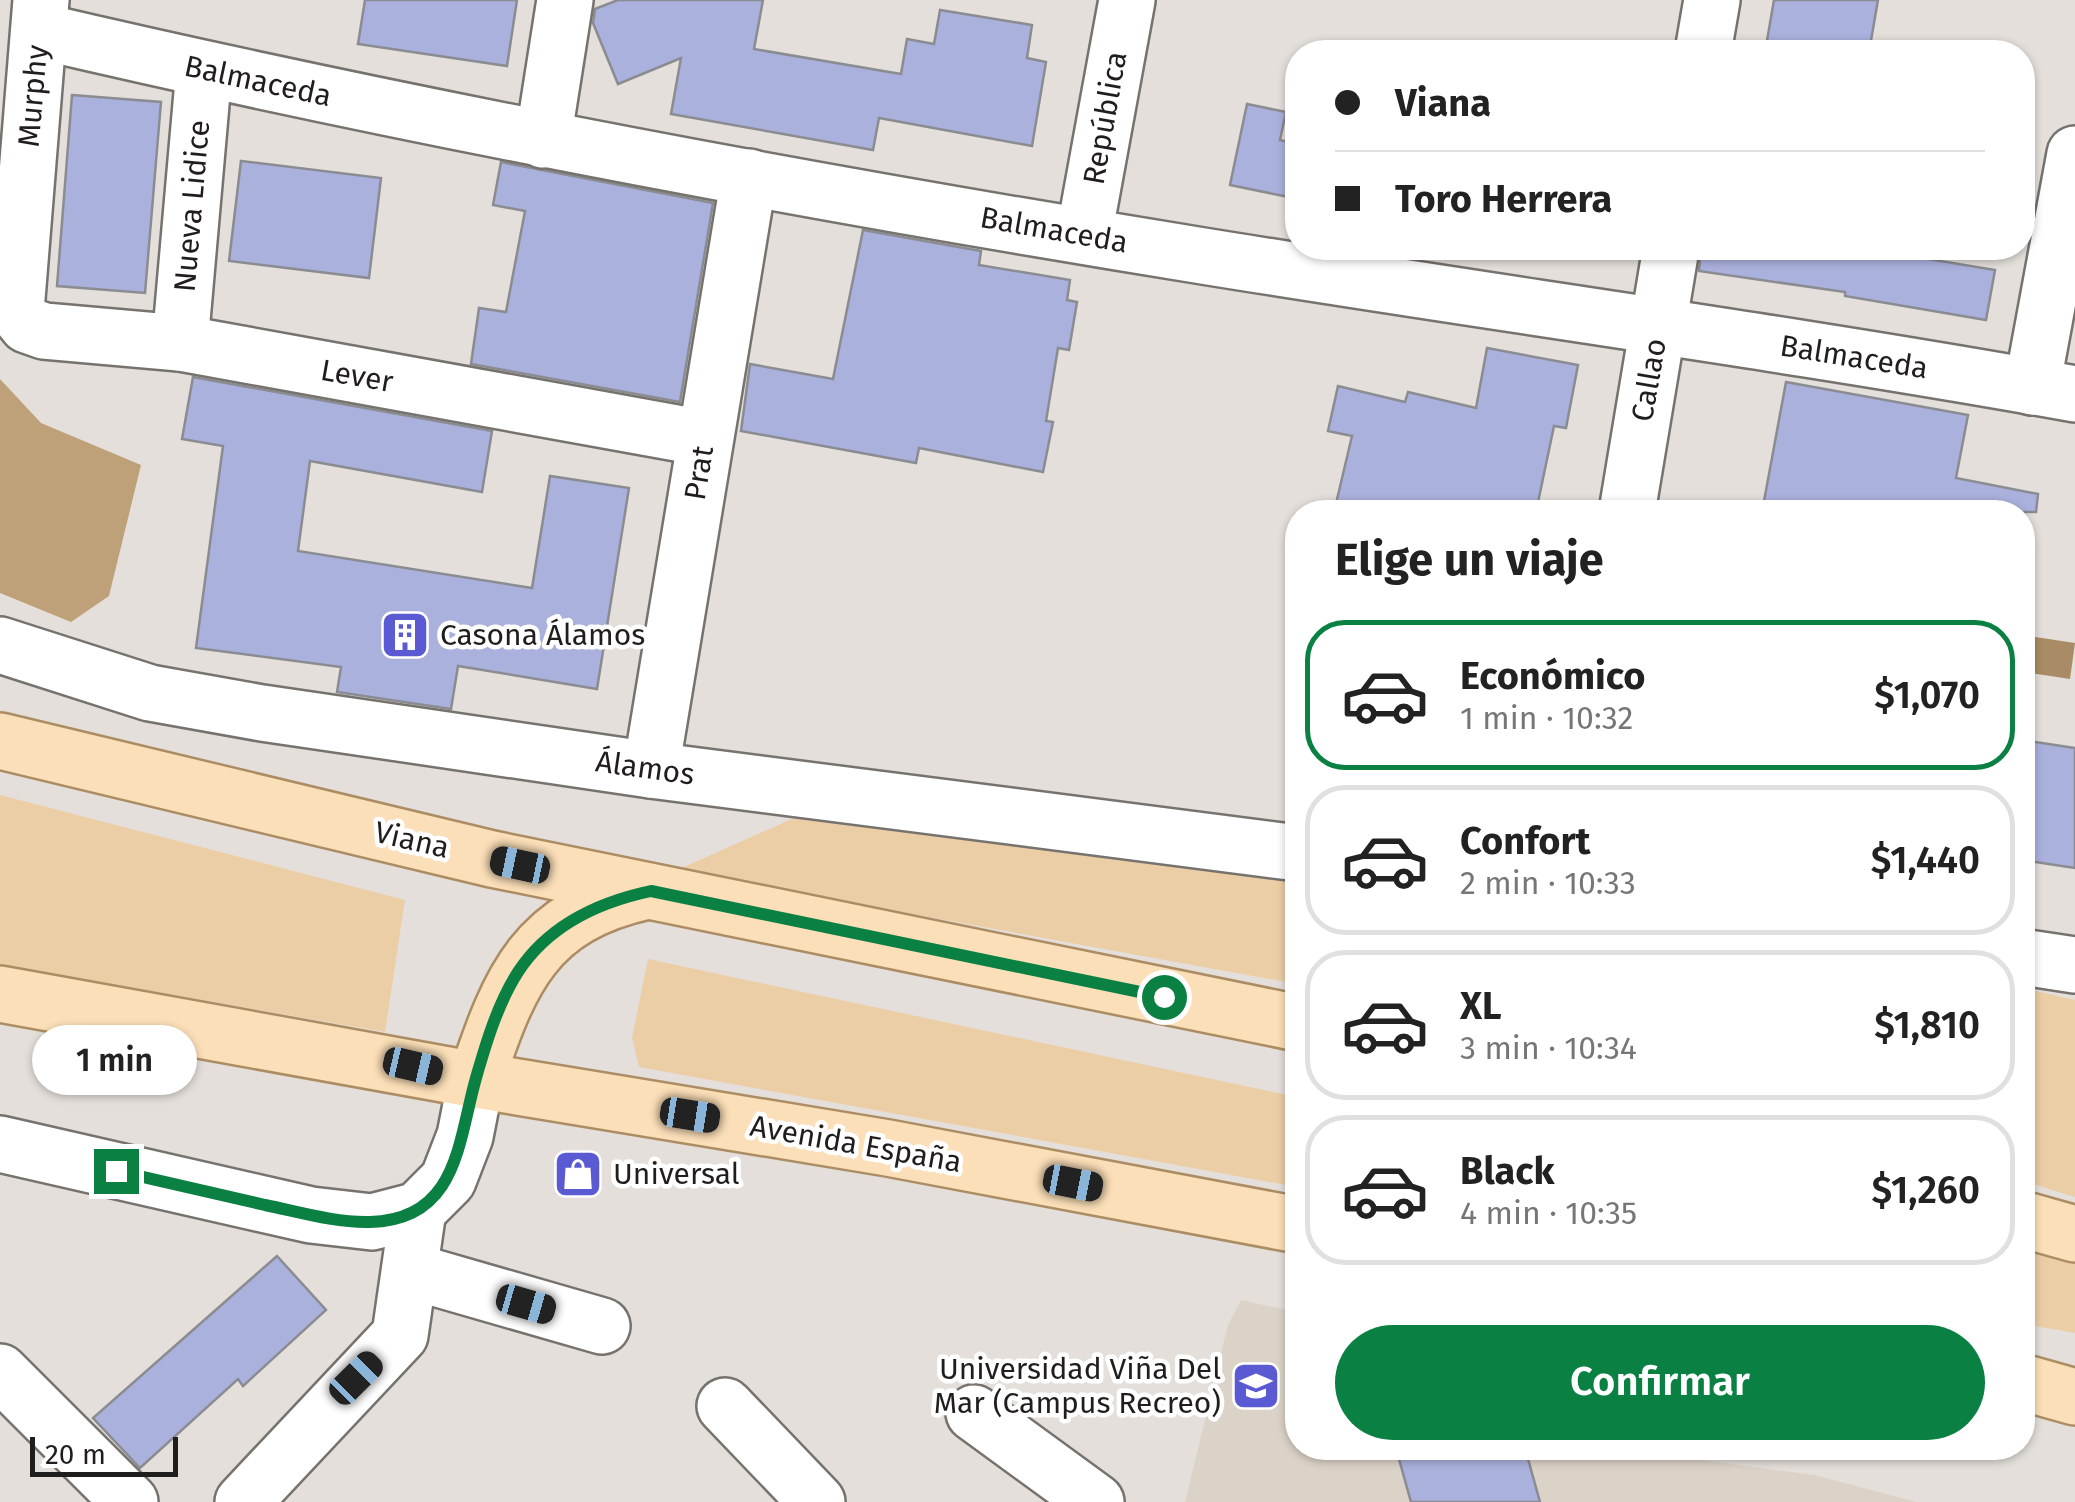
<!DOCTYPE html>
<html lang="es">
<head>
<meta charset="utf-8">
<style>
	:root { --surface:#fff; --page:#f2f2f2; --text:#222; --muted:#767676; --line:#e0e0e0; --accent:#0b8043 }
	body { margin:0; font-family:"Fira Sans",sans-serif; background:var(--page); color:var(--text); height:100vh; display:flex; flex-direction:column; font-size:38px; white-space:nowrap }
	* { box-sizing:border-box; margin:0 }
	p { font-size:32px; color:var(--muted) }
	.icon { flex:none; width:55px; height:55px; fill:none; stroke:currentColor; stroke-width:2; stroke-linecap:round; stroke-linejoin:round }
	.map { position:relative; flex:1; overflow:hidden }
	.sheet { position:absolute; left:1285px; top:500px; width:750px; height:960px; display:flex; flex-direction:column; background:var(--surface); border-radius:40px; box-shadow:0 2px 8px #0004 }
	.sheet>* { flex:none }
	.guide { position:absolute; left:1285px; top:40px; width:750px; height:220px; border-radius:40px; box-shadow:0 2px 8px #0004; display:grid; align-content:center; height:220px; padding:0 50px; background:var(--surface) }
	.scale { position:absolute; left:30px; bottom:25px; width:148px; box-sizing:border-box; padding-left:10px; border:5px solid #201e1c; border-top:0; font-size:28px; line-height:35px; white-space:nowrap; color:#201e1c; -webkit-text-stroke:8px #fff; paint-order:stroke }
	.end { position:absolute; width:45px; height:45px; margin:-22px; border:12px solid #0b8043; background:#fff; box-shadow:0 0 0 5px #fff }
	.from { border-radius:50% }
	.bubble { position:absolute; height:70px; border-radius:35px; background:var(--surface); box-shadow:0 2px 8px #0004; font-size:32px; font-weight:600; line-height:70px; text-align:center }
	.car { position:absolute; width:30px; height:60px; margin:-30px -15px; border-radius:12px; box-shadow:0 0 8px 2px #0007; background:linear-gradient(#222 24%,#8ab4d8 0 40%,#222 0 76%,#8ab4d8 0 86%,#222 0) }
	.guide b { display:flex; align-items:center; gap:35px; height:95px; font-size:38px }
	.guide b+b { border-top:2px solid var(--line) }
	.guide i { width:25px; height:25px; background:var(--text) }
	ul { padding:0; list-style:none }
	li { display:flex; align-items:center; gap:30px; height:150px; margin:0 20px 15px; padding:0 30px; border:5px solid var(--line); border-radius:40px }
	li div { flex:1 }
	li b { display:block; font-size:38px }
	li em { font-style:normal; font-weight:600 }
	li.current { border-color:var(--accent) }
	li>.icon { width:90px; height:90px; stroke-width:1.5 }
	h2 { padding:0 50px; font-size:45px; line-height:120px }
	.primary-button { display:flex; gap:20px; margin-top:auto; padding:20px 50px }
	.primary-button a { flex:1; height:115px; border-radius:60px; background:var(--accent); color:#fff; font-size:40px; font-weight:600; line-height:115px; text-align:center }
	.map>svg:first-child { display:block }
	.built { fill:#dcd3c8 }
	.green { fill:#eccea6 }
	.forest { fill:#bfa179 }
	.water { fill:#a98c65 }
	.building { fill:#aab1dd; stroke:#8b8c92; stroke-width:2.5 }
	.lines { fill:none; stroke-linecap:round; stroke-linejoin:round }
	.minor-casing { stroke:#76726d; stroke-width:60 }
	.major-casing { stroke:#ac8d63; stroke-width:60 }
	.minor { stroke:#fff; stroke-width:55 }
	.major { stroke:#fbdfb8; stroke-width:55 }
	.route { stroke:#0b8043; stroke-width:12 }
	.labels { text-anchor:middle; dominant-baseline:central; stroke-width:9; stroke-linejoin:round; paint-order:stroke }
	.street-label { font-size:30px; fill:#201e1c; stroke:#fff }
	.poi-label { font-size:30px; fill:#201e1c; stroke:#fff; text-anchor:start }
</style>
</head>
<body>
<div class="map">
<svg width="2075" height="1502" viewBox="0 0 2075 1502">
	<rect width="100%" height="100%" fill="#e4dfda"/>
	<!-- built -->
	<polygon class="built" points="1241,1300 1297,1312 1298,1448 1687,1448 1685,1458 1814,1475 1917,1502 1185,1502 1228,1325"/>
	<!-- green -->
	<g class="green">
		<polygon points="0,795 405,900 385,1032 0,965"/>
		<polygon points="794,818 1297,877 1297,984 675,871"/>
		<polygon points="648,959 1297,1097 1297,1187 639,1067 632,1038"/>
		<polygon points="2023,988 2075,1000 2075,1197 2023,1181"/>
		<polygon points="2022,1247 2075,1263 2075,1333 2023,1324"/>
	</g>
	<!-- forest -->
	<polygon class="forest" points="0,379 41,423 141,465 109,596 71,622 0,593"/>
	<!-- water -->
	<polygon class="water" points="2023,635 2075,643 2070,679 2023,672"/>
	<!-- building -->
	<g class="building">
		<polygon points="365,0 517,0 507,66 358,44"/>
		<polygon points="618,0 763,0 754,49 901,74 907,39 934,44 940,10 1032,25 1027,58 1046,62 1032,146 879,118 873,150 671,114 681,58 618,84 593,23 595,9"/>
		<polygon points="1774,0 1878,0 1869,52 1765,52"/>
		<polygon points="72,95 161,102 145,293 57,286"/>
		<polygon points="1247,104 1286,112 1280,140 1298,144 1298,199 1230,185"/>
		<polygon points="241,161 381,178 369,278 229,261"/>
		<polygon points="501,162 713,203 680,402 471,364 479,308 506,312 525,211 493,205"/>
		<polygon points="863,230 981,251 979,265 1070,280 1067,300 1077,302 1069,350 1058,348 1046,421 1053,422 1043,472 919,448 916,463 741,431 750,364 833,379"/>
		<polygon points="1701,248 1862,248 1995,270 1986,320 1845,296 1845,292 1699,271"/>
		<polygon points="1487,348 1578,365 1566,428 1554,426 1536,512 1334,512 1352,436 1328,431 1338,386 1405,402 1408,392 1476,408"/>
		<polygon points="193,377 492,431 482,492 310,461 298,551 532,588 550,476 629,488 597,689 458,666 451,709 337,692 341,667 196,648 223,446 182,439"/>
		<polygon points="1786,382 1968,415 1956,478 2038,494 2036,512 1762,512"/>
		<polygon points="2022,740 2075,748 2075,868 2022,860"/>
		<polygon points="277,1256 326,1310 243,1386 238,1379 140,1468 93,1418"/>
		<polygon points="1439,1448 1525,1448 1540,1502 1411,1502 1399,1459"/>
	</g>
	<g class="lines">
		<!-- minor casing -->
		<g class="minor-casing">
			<g id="minor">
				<polyline points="41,0 16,311 27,325 44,331 180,343 704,438"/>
				<path d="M39,31C424,121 813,193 1203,256C1493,303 1785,342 2075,394"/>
				<polyline points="1703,52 1712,0"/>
				<polyline points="543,140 565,0"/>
				<polyline points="1084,235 1127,0"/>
				<polyline points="180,343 204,70"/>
				<polyline points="2032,387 2075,154"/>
				<polyline points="1627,512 1671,248"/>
				<polyline points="0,645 150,693 262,713 651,770 1298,853"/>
				<polyline points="651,770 749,177"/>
				<polyline points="2022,957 2075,965"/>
				<polyline points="0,1144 311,1215 372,1222 418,1210 448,1180 465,1136 476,1080"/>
				<polyline points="411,1271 602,1326"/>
				<polyline points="0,1372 130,1502"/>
				<polyline points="725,1406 817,1502"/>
				<polyline points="974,1413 1096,1502"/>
				<polyline points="243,1502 400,1335 418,1210"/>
			</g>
		</g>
		<!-- major casing -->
		<g class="major-casing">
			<g id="major">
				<polyline points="0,741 492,859 1298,1023"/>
				<polyline points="0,994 476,1080 888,1148 1298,1225"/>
				<path d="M476,1080C510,979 534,916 648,891"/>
				<polyline points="2022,1219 2075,1234"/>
				<polyline points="2022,1382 2075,1397"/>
			</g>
		</g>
		<!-- minor -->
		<use href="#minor" class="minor"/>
		<!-- major -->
		<use href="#major" class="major"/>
	</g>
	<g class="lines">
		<!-- route -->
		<path class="route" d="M116,1171C166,1182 216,1194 265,1205C299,1212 336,1223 370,1222C458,1220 458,1141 476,1078C486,1043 498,1003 518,972C548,926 599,902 651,891L1164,997"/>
	</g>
	<!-- icons -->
	<defs>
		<g id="building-square" transform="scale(2.5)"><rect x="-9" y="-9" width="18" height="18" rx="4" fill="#5a5ad2" stroke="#fff"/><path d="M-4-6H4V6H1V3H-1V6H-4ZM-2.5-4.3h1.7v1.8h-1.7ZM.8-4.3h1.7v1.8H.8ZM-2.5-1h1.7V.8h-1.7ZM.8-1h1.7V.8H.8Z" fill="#fff"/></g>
		<g id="shop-square" transform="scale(2.5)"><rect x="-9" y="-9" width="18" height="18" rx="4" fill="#5a5ad2" stroke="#fff"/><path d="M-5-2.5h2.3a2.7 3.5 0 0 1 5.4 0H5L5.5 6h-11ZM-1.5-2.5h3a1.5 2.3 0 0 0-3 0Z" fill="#fff"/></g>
		<g id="university-square" transform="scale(2.5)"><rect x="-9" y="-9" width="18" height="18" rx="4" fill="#5a5ad2" stroke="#fff"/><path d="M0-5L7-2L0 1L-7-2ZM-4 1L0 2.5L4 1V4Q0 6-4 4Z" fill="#fff"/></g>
	</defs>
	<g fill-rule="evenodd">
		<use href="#building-square" x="405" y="635"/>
		<use href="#shop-square" x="578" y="1174"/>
		<use href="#university-square" x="1256" y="1386"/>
	</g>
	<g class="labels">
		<!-- street labels -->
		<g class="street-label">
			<text transform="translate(258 81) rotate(12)">Balmaceda</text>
			<text transform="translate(33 96) rotate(-85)">Murphy</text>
			<text transform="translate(1105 118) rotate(-80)">República</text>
			<text transform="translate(192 206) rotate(-85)">Nueva Lidice</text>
			<text transform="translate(1054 230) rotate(10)">Balmaceda</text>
			<text transform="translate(1854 357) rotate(9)">Balmaceda</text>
			<text transform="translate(357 376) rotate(10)">Lever</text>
			<text transform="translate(1649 380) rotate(-80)">Callao</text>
			<text transform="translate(699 473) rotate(-81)">Prat</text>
			<text transform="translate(645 768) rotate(8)">Álamos</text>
			<text transform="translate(412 840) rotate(13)">Viana</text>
			<text transform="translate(856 1144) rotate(10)">Avenida España</text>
		</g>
		<!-- poi labels -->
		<g class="poi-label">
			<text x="440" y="635">Casona Álamos</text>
			<text x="613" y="1174">Universal</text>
			<text x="1221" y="1369" text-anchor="end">Universidad Viña Del<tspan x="1221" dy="34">Mar (Campus Recreo)</tspan></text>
		</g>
	</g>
</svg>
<div class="scale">20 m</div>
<i class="end from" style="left:1164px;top:997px"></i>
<i class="end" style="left:116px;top:1171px"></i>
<div class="bubble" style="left:32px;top:1025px;width:165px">1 min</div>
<i class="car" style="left:520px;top:865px;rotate:282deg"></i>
<i class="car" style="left:413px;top:1066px;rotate:103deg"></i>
<i class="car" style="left:690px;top:1115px;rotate:99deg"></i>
<i class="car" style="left:1073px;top:1183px;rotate:101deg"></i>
<i class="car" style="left:526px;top:1304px;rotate:106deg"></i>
<i class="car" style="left:356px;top:1378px;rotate:45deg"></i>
<div class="guide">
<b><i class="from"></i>Viana</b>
<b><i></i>Toro Herrera</b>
</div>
<section class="sheet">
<h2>Elige un viaje</h2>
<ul>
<li class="current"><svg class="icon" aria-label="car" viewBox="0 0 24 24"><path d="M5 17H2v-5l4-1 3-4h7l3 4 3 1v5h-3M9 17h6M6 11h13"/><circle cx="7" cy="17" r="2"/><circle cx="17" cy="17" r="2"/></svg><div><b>Económico</b><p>1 min · 10:32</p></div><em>$1,070</em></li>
<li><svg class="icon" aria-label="car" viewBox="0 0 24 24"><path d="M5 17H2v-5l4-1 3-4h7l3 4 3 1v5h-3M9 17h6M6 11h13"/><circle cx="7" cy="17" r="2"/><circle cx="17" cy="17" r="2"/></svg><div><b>Confort</b><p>2 min · 10:33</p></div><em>$1,440</em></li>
<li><svg class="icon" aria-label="car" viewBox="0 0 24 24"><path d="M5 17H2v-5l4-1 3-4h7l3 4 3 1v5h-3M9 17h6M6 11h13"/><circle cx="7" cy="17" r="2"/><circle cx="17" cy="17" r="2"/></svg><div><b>XL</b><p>3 min · 10:34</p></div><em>$1,810</em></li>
<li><svg class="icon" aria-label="car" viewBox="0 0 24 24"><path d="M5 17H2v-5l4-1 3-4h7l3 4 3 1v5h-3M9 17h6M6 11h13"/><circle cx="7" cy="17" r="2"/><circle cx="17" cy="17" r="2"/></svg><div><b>Black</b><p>4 min · 10:35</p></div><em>$1,260</em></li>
</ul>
<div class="primary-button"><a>Confirmar</a></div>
</section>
</div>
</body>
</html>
